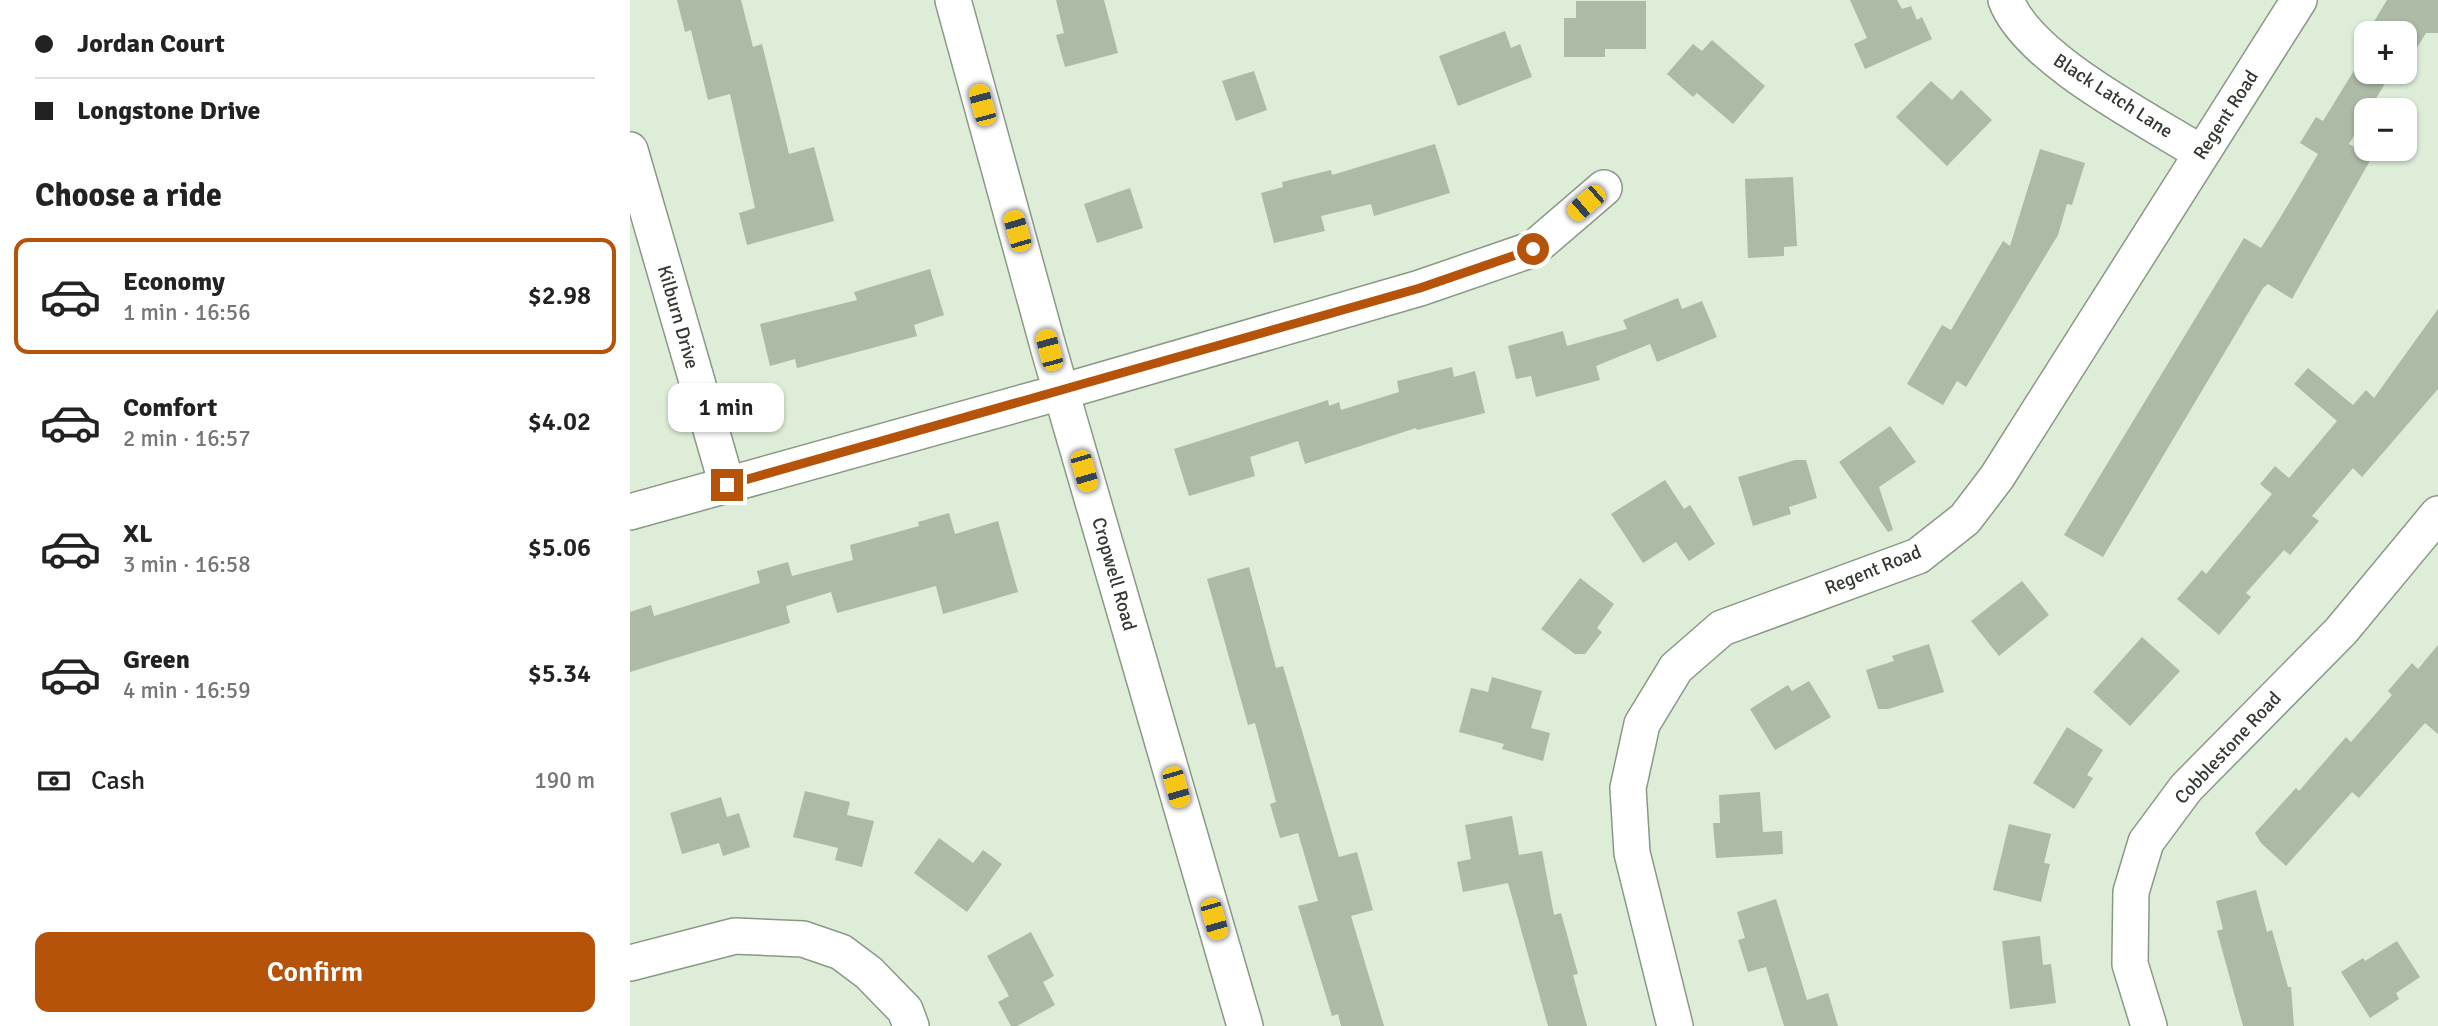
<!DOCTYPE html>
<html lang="en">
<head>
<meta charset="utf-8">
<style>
	:root { --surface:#fff; --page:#f2f2f2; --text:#222; --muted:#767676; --line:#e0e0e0; --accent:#b45309 }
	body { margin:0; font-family:Signika,sans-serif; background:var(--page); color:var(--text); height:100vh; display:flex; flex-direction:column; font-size:26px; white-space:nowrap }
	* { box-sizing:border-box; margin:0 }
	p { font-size:23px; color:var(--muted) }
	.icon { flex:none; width:38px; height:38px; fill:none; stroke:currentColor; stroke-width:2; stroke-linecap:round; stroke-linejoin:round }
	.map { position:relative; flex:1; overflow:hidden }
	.details { display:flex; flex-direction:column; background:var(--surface); width:630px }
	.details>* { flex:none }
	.guide { display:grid; align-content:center; height:154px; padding:0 35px; background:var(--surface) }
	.fabs { position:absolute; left:1724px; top:21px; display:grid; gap:14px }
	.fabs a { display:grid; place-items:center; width:63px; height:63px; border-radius:14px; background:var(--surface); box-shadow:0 2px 5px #0004; font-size:35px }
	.end { position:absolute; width:32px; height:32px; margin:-16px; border:9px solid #b45309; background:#fff; box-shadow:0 0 0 4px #fff }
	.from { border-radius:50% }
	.bubble { position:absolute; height:49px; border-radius:14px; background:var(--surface); box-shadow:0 2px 5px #0004; font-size:23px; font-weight:600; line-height:49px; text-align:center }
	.car { position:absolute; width:21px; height:42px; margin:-21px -10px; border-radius:9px; box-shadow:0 0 5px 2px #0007; background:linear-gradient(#f5c518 24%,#345 0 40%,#f5c518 0 76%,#345 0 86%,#f5c518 0) }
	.guide b { display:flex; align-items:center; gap:24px; height:66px; font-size:26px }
	.guide b+b { border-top:2px solid var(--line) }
	.guide i { width:18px; height:18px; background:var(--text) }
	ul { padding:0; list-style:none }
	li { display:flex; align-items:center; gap:21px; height:116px; margin:0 14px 10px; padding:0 21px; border:4px solid transparent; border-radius:14px }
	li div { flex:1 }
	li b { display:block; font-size:26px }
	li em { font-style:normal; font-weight:600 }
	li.current { border-color:var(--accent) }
	li>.icon { width:63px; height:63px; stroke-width:1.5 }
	h2 { padding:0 35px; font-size:32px; line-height:84px }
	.pay { display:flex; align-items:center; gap:18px; height:77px; padding:0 35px; font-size:26px }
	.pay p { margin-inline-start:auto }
	.primary-button { display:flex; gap:14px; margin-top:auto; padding:14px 35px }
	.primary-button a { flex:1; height:80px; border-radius:14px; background:var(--accent); color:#fff; font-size:28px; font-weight:600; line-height:80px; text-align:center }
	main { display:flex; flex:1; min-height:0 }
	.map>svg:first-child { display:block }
	.building { fill:#acbaa6 }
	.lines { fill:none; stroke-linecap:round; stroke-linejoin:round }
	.minor-casing { stroke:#8a9985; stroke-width:38 }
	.minor { stroke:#fff; stroke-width:35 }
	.route { stroke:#b45309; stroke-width:9 }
	.labels { text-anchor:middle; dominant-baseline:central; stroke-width:7; stroke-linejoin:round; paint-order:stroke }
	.street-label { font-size:19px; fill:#333931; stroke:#fff }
</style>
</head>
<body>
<main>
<section class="details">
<div class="guide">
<b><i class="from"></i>Jordan Court</b>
<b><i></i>Longstone Drive</b>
</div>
<h2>Choose a ride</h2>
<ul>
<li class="current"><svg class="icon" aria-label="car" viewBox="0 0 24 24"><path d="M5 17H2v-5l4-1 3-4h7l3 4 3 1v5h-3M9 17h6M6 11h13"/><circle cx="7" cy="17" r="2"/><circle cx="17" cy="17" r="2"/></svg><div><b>Economy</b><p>1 min · 16:56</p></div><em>$2.98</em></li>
<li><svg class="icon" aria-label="car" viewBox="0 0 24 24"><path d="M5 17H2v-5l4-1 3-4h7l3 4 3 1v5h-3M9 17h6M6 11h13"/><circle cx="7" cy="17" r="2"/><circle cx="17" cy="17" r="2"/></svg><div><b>Comfort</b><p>2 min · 16:57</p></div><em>$4.02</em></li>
<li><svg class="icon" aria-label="car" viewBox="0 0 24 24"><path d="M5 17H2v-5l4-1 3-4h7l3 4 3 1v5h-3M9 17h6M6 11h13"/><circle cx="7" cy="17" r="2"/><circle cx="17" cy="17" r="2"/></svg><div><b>XL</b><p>3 min · 16:58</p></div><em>$5.06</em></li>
<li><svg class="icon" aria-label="car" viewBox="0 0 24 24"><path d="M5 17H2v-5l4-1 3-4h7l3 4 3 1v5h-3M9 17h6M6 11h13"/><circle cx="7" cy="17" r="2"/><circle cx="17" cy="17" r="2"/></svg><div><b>Green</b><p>4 min · 16:59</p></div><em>$5.34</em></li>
</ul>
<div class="pay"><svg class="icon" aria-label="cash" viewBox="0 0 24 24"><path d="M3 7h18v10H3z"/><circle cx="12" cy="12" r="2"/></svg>Cash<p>190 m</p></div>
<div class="primary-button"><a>Confirm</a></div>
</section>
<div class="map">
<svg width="1808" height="1026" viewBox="0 0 1808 1026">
	<rect width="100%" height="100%" fill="#ddedd8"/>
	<!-- building -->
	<g class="building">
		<polygon points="47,0 111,0 123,47 132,44 159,154 184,147 204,221 117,245 109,213 125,208 100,94 78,100 61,30 55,32"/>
		<polygon points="426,0 474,0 488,53 435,67 426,35 434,33"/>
		<polygon points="1220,0 1267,0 1272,9 1281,6 1287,20 1292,17 1302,39 1235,69 1224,44 1237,38"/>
		<polygon points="1757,0 1808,0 1808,33 1796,33 1774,69 1774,33 1737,33"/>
		<polygon points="946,1 1016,1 1016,49 975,49 975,57 934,57 934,18 946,18"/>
		<polygon points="875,31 881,48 890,44 902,77 828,106 809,56"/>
		<polygon points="1736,35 1736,72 1762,72 1739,110 1736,110 1736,116 1719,144 1742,157 1662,299 1638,284 1633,288 1473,557 1434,535 1614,238 1631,248 1650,218 1688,154 1670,143 1686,117 1693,121 1728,64 1726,62 1726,53"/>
		<polygon points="1082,40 1135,86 1103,124 1067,93 1063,97 1037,74 1063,44 1072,51"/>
		<polygon points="624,71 637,110 606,121 592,81"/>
		<polygon points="1301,81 1322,100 1331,90 1362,120 1317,166 1266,117"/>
		<polygon points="805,144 820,193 744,216 741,204 691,216 695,231 644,243 631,193 653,187 652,182 701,170 702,175"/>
		<polygon points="1410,149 1455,163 1442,205 1437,204 1428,235 1336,387 1327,381 1313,405 1277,384 1312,325 1321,330 1373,241 1380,246"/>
		<polygon points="1163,177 1167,246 1154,247 1154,256 1118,258 1115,179"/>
		<polygon points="500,188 513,228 467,243 454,204"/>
		<polygon points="300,269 314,315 284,325 287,336 167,368 165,359 140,366 130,324 227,300 224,292"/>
		<polygon points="1048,298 1052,309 1072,301 1087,337 1027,362 1020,344 966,366 970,380 906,397 901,376 886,379 878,346 933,331 937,346 997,329 993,320"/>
		<polygon points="1808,309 1808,389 1732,477 1723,468 1682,516 1689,521 1660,555 1654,550 1616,593 1621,597 1589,635 1547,599 1572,570 1576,574 1642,494 1630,484 1645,466 1659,478 1707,421 1664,384 1678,368 1723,405 1736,390 1744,398"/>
		<polygon points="822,367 824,377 845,371 855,413 787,430 786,428 675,464 668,441 620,457 625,476 559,496 544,449 698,400 699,406 709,402 711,410 769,392 767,381"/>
		<polygon points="1260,426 1286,462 1249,487 1263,530 1258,532 1209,462"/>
		<polygon points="1165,460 1176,460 1187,498 1159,507 1161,514 1123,526 1108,477"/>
		<polygon points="1035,480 1054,509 1060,505 1085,544 1059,561 1046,542 1013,563 981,514"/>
		<polygon points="319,513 325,534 368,521 388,592 313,614 306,586 207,613 201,592 156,606 160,623 0,672 0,612 21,605 24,616 130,583 127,571 158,562 162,576 223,560 220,545 289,526 288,522"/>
		<polygon points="619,567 646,668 653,666 709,857 727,852 743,910 721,916 754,1026 711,1026 708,1014 702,1016 668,906 688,901 668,833 650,838 640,804 646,802 625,723 618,725 577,579"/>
		<polygon points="950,578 984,604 967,628 972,632 955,654 945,654 911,629"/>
		<polygon points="1392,581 1419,615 1369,656 1341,621"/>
		<polygon points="1512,637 1550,671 1500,726 1463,692"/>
		<polygon points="1299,644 1314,692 1258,709 1248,709 1236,670 1264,661 1262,656"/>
		<polygon points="1808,645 1808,734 1795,723 1729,798 1722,792 1656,866 1631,843 1625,833 1666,788 1669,791 1716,737 1721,742 1762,695 1758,691 1782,663 1788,669"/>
		<polygon points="862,677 912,691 901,728 920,733 913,761 872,749 874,744 829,732 841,688 858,692"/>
		<polygon points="1179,681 1201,717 1145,750 1120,709 1158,685 1162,691"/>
		<polygon points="1437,727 1473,750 1457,775 1463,778 1444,809 1403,783"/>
		<polygon points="175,791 220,802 217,815 244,821 232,867 205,860 208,848 163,837"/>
		<polygon points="1130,792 1133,832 1152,831 1153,854 1086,858 1083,823 1090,823 1089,795"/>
		<polygon points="91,797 97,817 109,813 120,847 93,856 89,843 52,854 40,813"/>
		<polygon points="882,816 889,855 912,851 924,915 931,913 948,974 943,975 957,1026 918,1026 878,883 833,892 827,862 841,859 835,825"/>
		<polygon points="1379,824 1421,834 1414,863 1420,864 1411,902 1363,890"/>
		<polygon points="309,838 343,863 353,850 372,864 337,912 284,873"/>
		<polygon points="1626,890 1637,932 1642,930 1658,987 1661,987 1664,1026 1613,1026 1587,931 1593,929 1586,901"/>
		<polygon points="1146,899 1177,1000 1198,993 1208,1026 1154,1026 1136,967 1118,972 1108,940 1115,938 1107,912"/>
		<polygon points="401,932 424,976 413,982 425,1005 387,1026 381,1026 368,1002 379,996 357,956"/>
		<polygon points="1410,936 1413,965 1421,964 1426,1003 1380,1009 1372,941"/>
		<polygon points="1767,941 1790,977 1766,993 1769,999 1740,1018 1711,972 1733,958 1735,961"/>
	</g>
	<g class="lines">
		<!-- minor casing -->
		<g class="minor-casing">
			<g id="minor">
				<polyline points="323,0 419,350 615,1026"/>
				<path d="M1376,0C1398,59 1517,119 1571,153"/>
				<polyline points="0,150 97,485"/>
				<polyline points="0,512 431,392 790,288 903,249 974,188"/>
				<polyline points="0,963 105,936 173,939 211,952 239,973 275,1010 281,1026"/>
				<polyline points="1045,1026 1002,853 998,788 1012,724 1046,668 1092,628 1288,556 1335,519 1367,477 1669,0"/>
				<polyline points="1519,1026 1500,964 1501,892 1516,842 1556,788 1711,631 1808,514"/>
			</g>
		</g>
		<!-- minor -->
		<use href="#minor" class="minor"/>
	</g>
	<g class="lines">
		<!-- route -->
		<polyline class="route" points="97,485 790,288 903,249"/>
	</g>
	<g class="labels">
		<!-- street labels -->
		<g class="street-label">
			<text transform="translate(1483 96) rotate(33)">Black Latch Lane</text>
			<text transform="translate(1596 115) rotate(-57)">Regent Road</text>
			<text transform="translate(48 317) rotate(74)">Kilburn Drive</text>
			<text transform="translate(1243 570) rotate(-22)">Regent Road</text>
			<text transform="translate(484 574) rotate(74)">Cropwell Road</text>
			<text transform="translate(1598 748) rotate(-47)">Cobblestone Road</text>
		</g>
	</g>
</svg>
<div class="fabs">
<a>+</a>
<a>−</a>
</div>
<i class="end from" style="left:903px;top:249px"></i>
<i class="end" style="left:97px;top:485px"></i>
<div class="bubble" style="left:38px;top:383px;width:116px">1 min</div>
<i class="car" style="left:352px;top:105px;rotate:345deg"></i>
<i class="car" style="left:956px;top:203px;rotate:229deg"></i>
<i class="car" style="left:387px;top:231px;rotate:344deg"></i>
<i class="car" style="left:419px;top:350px;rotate:345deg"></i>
<i class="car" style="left:454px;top:471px;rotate:164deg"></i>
<i class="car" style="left:546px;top:787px;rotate:164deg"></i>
<i class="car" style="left:584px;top:919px;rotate:164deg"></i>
</div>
</main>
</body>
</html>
